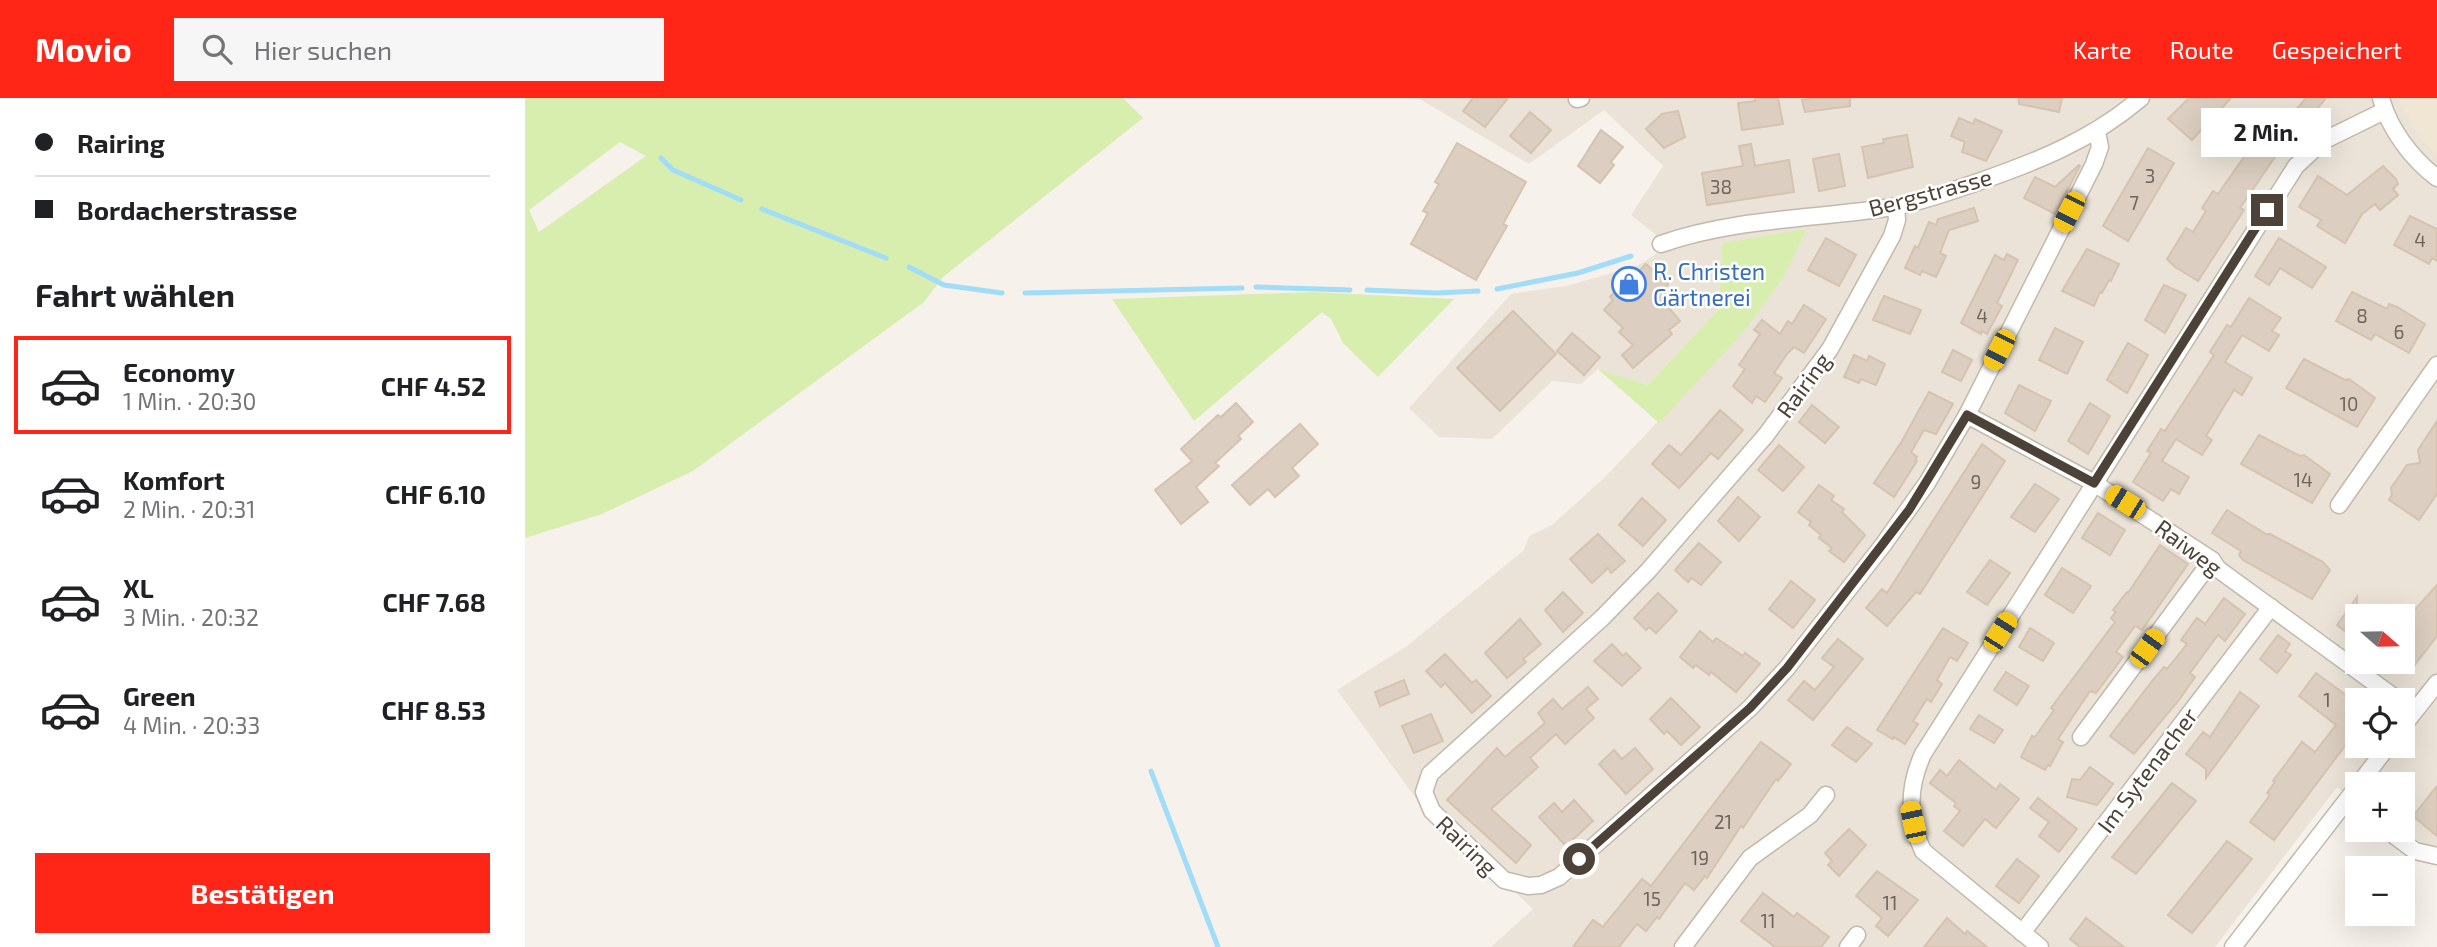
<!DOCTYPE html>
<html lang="de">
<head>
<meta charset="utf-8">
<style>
	:root { --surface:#fff; --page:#f6f6f6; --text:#202124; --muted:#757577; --line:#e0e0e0; --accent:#ff2618 }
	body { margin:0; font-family:"Exo 2",sans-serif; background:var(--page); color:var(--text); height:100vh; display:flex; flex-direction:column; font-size:26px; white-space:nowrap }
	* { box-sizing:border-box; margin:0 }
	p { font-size:23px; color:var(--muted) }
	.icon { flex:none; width:38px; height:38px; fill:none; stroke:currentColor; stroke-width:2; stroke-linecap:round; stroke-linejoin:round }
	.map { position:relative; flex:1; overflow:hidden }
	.side { display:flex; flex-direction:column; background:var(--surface); width:525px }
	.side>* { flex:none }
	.banner { display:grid; align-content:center; height:154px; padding:0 35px; background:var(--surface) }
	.needle { width:46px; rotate:110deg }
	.buttons { position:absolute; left:1820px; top:506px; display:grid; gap:14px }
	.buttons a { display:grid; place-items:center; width:70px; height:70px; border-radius:0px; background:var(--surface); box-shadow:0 7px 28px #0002; font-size:35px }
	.end { position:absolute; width:32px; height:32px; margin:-16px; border:9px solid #4c4237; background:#fff; box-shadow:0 0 0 4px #fff }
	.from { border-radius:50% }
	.bubble { position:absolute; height:49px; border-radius:0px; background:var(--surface); box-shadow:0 7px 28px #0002; font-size:23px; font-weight:700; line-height:49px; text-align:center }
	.car { position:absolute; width:21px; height:42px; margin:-21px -10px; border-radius:9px; box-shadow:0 0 5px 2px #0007; background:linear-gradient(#f5c518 24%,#345 0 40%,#f5c518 0 76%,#345 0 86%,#f5c518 0) }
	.banner b { display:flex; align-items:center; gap:24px; height:66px; font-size:26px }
	.banner b+b { border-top:2px solid var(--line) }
	.banner i { width:18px; height:18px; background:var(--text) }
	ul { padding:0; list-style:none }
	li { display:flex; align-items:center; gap:21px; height:98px; margin:0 14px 10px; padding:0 21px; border:4px solid transparent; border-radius:0px }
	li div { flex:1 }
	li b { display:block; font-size:26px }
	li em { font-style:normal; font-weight:700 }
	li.selected { border-color:var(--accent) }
	li>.icon { width:63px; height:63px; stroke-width:1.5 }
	h2 { padding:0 35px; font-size:32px; line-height:84px }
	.primary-button { display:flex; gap:14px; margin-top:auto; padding:14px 35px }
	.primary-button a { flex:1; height:80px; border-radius:0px; background:var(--accent); color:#fff; font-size:28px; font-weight:700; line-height:80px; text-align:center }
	header { display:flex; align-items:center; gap:42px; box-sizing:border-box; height:98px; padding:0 35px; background:var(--accent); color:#fff }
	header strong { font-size:33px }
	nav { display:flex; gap:38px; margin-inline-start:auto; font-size:24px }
	.search { width:490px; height:63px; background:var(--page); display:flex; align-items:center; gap:18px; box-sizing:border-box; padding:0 24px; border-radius:0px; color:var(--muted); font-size:26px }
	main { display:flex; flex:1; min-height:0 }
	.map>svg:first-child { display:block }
	.residential { fill:#ebe3d7; fill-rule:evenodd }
	.education { fill:#f1e5d3 }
	.green { fill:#d7eeaf; fill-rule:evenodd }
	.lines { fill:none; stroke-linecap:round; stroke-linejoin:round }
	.stream { stroke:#a1dcf8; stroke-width:5 }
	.building { fill:#dccfc1; stroke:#d5c3b0; stroke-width:2 }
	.minor-casing { stroke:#c3b9ab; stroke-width:19 }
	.minor { stroke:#fff; stroke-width:16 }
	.route { stroke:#4c4237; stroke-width:9 }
	.labels { text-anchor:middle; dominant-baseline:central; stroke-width:5; stroke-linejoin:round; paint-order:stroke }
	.number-label { font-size:19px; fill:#70655a }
	.street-label { font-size:23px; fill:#4c4237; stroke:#fff }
	.shop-label { font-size:23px; fill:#366cbe; stroke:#fff; text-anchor:start }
</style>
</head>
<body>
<header>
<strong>Movio</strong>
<div class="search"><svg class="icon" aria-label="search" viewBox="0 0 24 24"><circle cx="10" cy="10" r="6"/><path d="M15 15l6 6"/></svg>Hier suchen</div>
<nav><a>Karte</a><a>Route</a><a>Gespeichert</a></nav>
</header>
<main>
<section class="side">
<div class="banner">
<b><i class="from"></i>Rairing</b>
<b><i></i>Bordacherstrasse</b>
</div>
<h2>Fahrt wählen</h2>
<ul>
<li class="selected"><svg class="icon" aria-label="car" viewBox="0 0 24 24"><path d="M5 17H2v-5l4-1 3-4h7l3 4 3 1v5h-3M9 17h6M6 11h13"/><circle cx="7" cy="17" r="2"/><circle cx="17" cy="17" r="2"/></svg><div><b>Economy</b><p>1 Min. · 20:30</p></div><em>CHF 4.52</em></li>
<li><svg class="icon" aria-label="car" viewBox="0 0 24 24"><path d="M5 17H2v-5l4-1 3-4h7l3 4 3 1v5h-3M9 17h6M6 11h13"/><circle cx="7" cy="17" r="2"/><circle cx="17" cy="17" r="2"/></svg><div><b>Komfort</b><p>2 Min. · 20:31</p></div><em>CHF 6.10</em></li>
<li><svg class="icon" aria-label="car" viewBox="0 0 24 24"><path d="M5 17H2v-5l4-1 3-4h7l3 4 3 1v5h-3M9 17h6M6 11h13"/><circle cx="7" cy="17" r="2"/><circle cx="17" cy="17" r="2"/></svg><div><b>XL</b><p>3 Min. · 20:32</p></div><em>CHF 7.68</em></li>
<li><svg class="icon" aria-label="car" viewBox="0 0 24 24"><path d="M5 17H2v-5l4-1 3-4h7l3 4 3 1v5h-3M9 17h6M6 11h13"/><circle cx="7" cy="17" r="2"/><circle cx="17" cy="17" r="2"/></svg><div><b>Green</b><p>4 Min. · 20:33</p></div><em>CHF 8.53</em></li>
</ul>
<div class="primary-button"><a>Bestätigen</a></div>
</section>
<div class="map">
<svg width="1912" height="849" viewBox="0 0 1912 849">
	<rect width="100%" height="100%" fill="#f6f1ea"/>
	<!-- residential -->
	<path class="residential" d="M893,0H1912V762L1870,732H1878V686H1832V704L1812,689L1690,849H966L1008,811L892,702L812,592L882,548L999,452L1004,438L1027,427L1078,381L1214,239L1282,132L1197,145L1194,211L1123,287L1073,271L1056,286L1027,283L967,341L914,339L884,310L986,196L1041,188L1112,168L1136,153L1131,137L1106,117L1138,68L1079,12L1004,66ZM1832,518H1878V564H1832ZM1832,602H1878V648H1832Z"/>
	<!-- education -->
	<polygon class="education" points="1872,0 1912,0 1912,58 1895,40"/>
	<!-- green -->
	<g class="green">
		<path d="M0,0H598L618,20L418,179L399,204L168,373L77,416L0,440ZM95,44L121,58L14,134L4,112Z"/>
		<polygon points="1282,131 1257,182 1214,239 1134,325 1073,271 1123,287 1194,211 1197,145"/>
		<polygon points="787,194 929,201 853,279 818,245 806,221 797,214 669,323 587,201"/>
	</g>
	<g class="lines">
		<!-- stream -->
		<g class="stream">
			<polyline points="136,60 148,72 216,102"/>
			<polyline points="237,111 361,160"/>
			<polyline points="384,169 419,187 477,195"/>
			<polyline points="731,189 825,192"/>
			<polyline points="972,191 1053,175 1106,158"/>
			<polyline points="842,192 912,195 953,193"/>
			<polyline points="500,195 717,190"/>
			<polyline points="626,673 693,849"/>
		</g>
	</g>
	<!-- building -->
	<g class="building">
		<polygon points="948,0 983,0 960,29 938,13"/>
		<polygon points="1230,0 1253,0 1258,26 1217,32 1213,5 1230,3"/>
		<polygon points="1289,0 1325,0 1325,8 1280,14 1277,2"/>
		<polygon points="1494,0 1537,0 1534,14 1494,6"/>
		<polygon points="1664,0 1706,0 1667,42 1643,21"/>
		<polygon points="1781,0 1801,0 1768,39 1765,37 1715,110 1719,112 1673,183 1650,169 1642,161 1661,130 1668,134 1681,113 1677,110 1688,93 1693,96 1742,26 1753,33"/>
		<polygon points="1153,13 1160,39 1139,50 1121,31 1137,16"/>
		<polygon points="1005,14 1026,32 1006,55 985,38"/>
		<polygon points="1434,20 1448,26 1450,21 1477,33 1461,63 1437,54 1440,44 1426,38"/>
		<polygon points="1076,32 1098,49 1086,64 1089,67 1075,85 1053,68"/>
		<polygon points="1382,37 1388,69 1343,80 1337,49 1359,45 1358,41"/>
		<polygon points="932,45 1001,84 978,126 982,128 951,182 886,146 903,115 898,113 914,86 910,84"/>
		<polygon points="1226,46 1230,68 1264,62 1269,94 1182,107 1177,75 1218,68 1214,48"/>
		<polygon points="1623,50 1649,65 1603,143 1578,128"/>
		<polygon points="1314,56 1320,88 1294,93 1288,61"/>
		<polygon points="1554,67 1555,68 1530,116 1499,100 1510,79 1530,89"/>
		<polygon points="1858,68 1871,81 1873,86 1868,91 1873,97 1855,112 1850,106 1837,116 1820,145 1792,128 1796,122 1774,109 1793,78 1822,97"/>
		<polygon points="1449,110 1453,123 1424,132 1415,155 1421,158 1411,179 1397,173 1395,177 1380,170 1390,148 1393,150 1404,124 1411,127 1413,121"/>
		<polygon points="1885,118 1912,131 1912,163 1907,160 1904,166 1869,147"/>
		<polygon points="1301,140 1331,157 1314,188 1283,172"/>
		<polygon points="1754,140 1801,169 1787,190 1755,170 1744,187 1730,178"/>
		<polygon points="1562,151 1594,166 1586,183 1584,182 1577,195 1575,194 1569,208 1537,193"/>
		<polygon points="1482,156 1493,162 1472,205 1477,208 1462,236 1457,233 1456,236 1436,225 1470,157 1479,162"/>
		<polygon points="1121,166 1143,186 1137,193 1144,199 1139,204 1155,223 1144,232 1147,236 1108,270 1097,257 1108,247 1094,234 1098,230 1079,212 1088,202 1085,199 1098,185 1100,187"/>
		<polygon points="1639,187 1661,197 1640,235 1620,222"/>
		<polygon points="1827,194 1862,211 1864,206 1872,209 1900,226 1884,255 1850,236 1846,242 1811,223"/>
		<polygon points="1359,198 1396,212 1385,236 1348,222"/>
		<polygon points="1724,200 1756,220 1747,233 1754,237 1744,253 1717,237 1700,264 1727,280 1717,297 1709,292 1681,338 1687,342 1677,357 1651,341 1637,363 1664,379 1654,396 1646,391 1638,403 1608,384 1626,355 1622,353 1636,331 1640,333 1689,257 1685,254 1702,227 1706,229"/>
		<polygon points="1279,207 1301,221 1279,255 1269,249 1262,256 1249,275 1257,280 1240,304 1231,298 1227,305 1208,288 1220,271 1214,267 1235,236 1229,232 1237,222 1255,236 1263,223 1267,226"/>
		<polygon points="988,213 1031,256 975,313 932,270"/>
		<polygon points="1530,230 1558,244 1542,276 1514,262"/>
		<polygon points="1047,235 1075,259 1059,277 1032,253"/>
		<polygon points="1603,245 1623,257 1602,295 1582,282"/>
		<polygon points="1428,252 1447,262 1436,283 1417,274"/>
		<polygon points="1329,257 1342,263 1344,258 1360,266 1351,287 1336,281 1334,285 1319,279"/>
		<polygon points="1779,261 1820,282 1824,281 1850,300 1832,329 1761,290"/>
		<polygon points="1494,287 1526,303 1510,333 1480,315"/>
		<polygon points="1404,294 1428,306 1411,336 1399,332 1386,354 1392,359 1390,362 1392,363 1369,399 1349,385 1377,343"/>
		<polygon points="711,305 728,324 713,338 716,341 690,365 694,368 671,389 683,404 656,426 630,392 667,363 656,351 693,317 696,319"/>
		<polygon points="1565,305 1585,318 1563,356 1543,343"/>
		<polygon points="1287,307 1314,329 1300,345 1274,324"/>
		<polygon points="1195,312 1218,332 1193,361 1186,355 1154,390 1127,366 1144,347 1156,357"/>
		<polygon points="1912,323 1912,396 1894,422 1864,402 1867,397 1866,390 1882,367 1895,365 1893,352"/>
		<polygon points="775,326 793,346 767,370 774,378 750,399 743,391 725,407 707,387"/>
		<polygon points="1734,337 1775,358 1779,357 1805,376 1787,405 1716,366"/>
		<polygon points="1457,346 1480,363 1395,496 1391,494 1362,528 1341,510 1357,491 1362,495"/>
		<polygon points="1254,347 1279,369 1258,393 1233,372"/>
		<polygon points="1510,386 1534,401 1510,434 1486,419"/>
		<polygon points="1294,387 1309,398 1306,402 1319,411 1317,414 1340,437 1319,464 1304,453 1307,450 1294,440 1296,437 1284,427 1286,424 1273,414"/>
		<polygon points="1213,399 1235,419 1214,443 1193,423"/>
		<polygon points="1117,400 1141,422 1118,448 1094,427"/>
		<polygon points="1702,412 1741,436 1745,436 1798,464 1805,472 1787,501 1718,462 1714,457 1716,453 1687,435"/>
		<polygon points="1573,415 1600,432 1585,457 1557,440"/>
		<polygon points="1073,436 1100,463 1086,475 1083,470 1067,485 1045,461"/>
		<polygon points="1174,445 1196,464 1176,487 1167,480 1163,484 1150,472"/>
		<polygon points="1635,447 1663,466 1617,532 1610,528 1591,554 1598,559 1571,595 1565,593 1533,641 1538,644 1525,668 1523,667 1520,672 1496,659 1507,638 1510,639 1529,612 1526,610 1590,524 1586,520 1591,514 1588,512 1602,494 1603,495"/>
		<polygon points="1465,462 1485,475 1462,507 1442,494"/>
		<polygon points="1537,470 1566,488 1548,515 1520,497"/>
		<polygon points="1266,483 1290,502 1268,530 1244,511"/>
		<polygon points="1912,487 1912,538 1885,573 1875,565 1878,564 1878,525"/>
		<polygon points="1038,494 1058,515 1038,534 1020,512"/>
		<polygon points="1133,495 1152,513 1131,535 1124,529 1121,532 1109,520"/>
		<polygon points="1832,499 1832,543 1812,527"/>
		<polygon points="1699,500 1720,516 1700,543 1693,537 1665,575 1670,579 1654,602 1609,656 1585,638 1628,582 1639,569 1642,571 1662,546 1656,542 1672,520 1680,526"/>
		<polygon points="995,521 1016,546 998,561 1001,564 982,580 960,555"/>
		<polygon points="1418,530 1443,545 1432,563 1425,559 1412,582 1417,586 1406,604 1402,601 1388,623 1393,626 1380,646 1369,639 1368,641 1352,632"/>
		<polygon points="1505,530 1529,545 1518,563 1494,549"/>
		<polygon points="1175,533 1188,544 1191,540 1218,558 1220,555 1235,566 1211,594 1186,574 1184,577 1171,567 1168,570 1155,559"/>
		<polygon points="1753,537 1765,546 1760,553 1766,557 1752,575 1735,561"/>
		<polygon points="1313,541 1338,561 1288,622 1263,602 1279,583 1290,592 1309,569 1297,560"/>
		<polygon points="1087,546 1098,558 1101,555 1116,570 1097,588 1069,563"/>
		<polygon points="920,556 947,585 951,582 966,598 947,615 920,585 916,589 901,573"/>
		<polygon points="1481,574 1504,588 1492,607 1469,592"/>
		<polygon points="1791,575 1829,603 1820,616 1832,625 1832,632 1749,742 1725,724 1745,697 1742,695 1750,684 1748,683 1777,644 1790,654 1811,627 1774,598"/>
		<polygon points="879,582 884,596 855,608 850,594"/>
		<polygon points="1063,589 1073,601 1061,611 1069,620 1040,646 1031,636 1005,660 1013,669 966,711 1006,747 991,765 922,702 972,650 980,659 1020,625 1013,615 1028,601 1037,611"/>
		<polygon points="1715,594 1734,608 1681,680 1681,671 1661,656 1678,634 1685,639"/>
		<polygon points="1146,600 1175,629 1156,647 1142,633 1139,636 1125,621"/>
		<polygon points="906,616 918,643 889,655 877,628"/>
		<polygon points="1454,617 1478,632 1469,645 1445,631"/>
		<polygon points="1322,629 1347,646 1331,664 1307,647"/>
		<polygon points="1236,644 1266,666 1253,683 1251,681 1218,730 1216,728 1182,780 1180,778 1169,792 1160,785 1134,821 1132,819 1121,833 1112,826 1094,849 1048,849 1068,822 1078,829 1117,781 1126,788"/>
		<polygon points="1110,650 1128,671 1101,696 1074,666 1089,652 1097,661"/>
		<polygon points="1434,662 1471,692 1475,686 1494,701 1471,730 1460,721 1438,748 1419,733 1435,713 1429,708 1431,705 1405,685 1415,672 1422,678"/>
		<polygon points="1565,669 1588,686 1572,707 1542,699 1547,681 1555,682"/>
		<polygon points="1647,685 1671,703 1611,776 1587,759"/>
		<polygon points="1912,688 1912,738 1888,718"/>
		<polygon points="1513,700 1552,731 1534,754 1514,738 1524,724 1505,710"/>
		<polygon points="1049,702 1068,723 1041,748 1014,719 1029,705 1037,714"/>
		<polygon points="1324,731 1341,747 1314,778 1303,767 1307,763 1300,755"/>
		<polygon points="1702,743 1727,761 1667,835 1643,817"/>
		<polygon points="1492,761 1514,778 1494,805 1471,788"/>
		<polygon points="1352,773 1393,802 1363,838 1351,828 1357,820 1331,798"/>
		<polygon points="1238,795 1269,819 1272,815 1304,839 1296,849 1250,849 1216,823"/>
		<polygon points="1422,820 1440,836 1442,833 1462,849 1399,849"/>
		<polygon points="1561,820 1599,849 1555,849 1545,841"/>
	</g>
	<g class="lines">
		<!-- minor casing -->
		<g class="minor-casing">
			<g id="minor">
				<path d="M1856,0C1864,31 1887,61 1912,80"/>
				<polyline points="1052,1 1056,0"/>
				<polyline points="1371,108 1372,122 1367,138 1305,251 1241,337 1123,473 1077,520 905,676 899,694 907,713 979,782 1003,788 1016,787 1034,779 1225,610 1262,570 1358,447 1402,385 1442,317 1569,66 1575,49 1572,34"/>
				<path d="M1136,146C1210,120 1291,121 1368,109C1396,104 1424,94 1450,85C1511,64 1567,42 1616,0"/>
				<polyline points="1442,317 1569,385 1687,462 1693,471 1873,602"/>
				<polyline points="1814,407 1912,267"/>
				<polyline points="1878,628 1912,585"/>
				<polyline points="1556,639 1687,462"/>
				<polyline points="1834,686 1863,648"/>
				<polyline points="1862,732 1890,753 1912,758"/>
				<polyline points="1497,835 1746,509"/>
				<polyline points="1158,849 1225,760 1285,717 1301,697"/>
				<polyline points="1323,849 1332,837"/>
				<path d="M1515,849L1398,753C1382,720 1383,689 1398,656L1771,68L1798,43L1859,13"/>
				<polyline points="1708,849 1832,689"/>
			</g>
		</g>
		<!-- minor -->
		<use href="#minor" class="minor"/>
	</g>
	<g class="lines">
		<!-- route -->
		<polyline class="route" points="1054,761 1225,610 1262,570 1384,412 1442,317 1569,385 1742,112"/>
	</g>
	<!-- icons -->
	<defs>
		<g id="shop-ring" transform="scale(1.75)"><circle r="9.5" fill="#fff" stroke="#3f7fe0" stroke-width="1.5"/><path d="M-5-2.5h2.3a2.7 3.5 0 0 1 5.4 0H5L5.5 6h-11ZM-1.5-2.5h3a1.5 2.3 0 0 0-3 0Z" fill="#3f7fe0"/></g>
	</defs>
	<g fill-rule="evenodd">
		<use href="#shop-ring" x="1104" y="186"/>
	</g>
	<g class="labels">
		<!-- number labels -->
		<g class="number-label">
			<text x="1625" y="77">3</text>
			<text x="1196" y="88">38</text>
			<text x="1609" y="104">7</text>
			<text x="1895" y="141">4</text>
			<text x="1457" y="217">4</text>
			<text x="1837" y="217">8</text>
			<text x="1874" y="233">6</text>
			<text x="1824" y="305">10</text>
			<text x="1778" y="381">14</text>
			<text x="1451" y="383">9</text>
			<text x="1802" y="601">1</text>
			<text x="1198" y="723">21</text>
			<text x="1175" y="759">19</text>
			<text x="1127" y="800">15</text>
			<text x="1365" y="804">11</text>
			<text x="1243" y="822">11</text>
		</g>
		<!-- street labels -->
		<g class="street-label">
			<text transform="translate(1405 94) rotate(-15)">Bergstrasse</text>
			<text transform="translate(1278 287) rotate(-54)">Rairing</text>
			<text transform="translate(1664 449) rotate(37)">Raiweg</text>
			<text transform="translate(1622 672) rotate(-53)">Im Sytenacher</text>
			<text transform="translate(942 747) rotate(44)">Rairing</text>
		</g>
		<!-- shop labels -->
		<g class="shop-label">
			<text x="1128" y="173">R. Christen<tspan x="1128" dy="26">Gärtnerei</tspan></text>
		</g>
	</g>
</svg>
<div class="buttons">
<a><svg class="needle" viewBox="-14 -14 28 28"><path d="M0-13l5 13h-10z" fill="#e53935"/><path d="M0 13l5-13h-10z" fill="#757577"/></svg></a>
<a><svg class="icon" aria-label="locate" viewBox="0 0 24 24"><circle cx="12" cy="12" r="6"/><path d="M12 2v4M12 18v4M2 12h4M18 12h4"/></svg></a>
<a>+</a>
<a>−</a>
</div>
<i class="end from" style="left:1054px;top:761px"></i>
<i class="end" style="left:1742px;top:112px"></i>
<div class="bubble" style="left:1676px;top:10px;width:130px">2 Min.</div>
<i class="car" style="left:1544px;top:114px;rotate:207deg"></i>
<i class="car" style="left:1474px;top:252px;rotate:207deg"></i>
<i class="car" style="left:1600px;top:404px;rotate:302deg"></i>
<i class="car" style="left:1475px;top:534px;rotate:32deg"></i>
<i class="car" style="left:1622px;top:550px;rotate:36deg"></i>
<i class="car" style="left:1388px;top:724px;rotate:348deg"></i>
</div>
</main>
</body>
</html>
